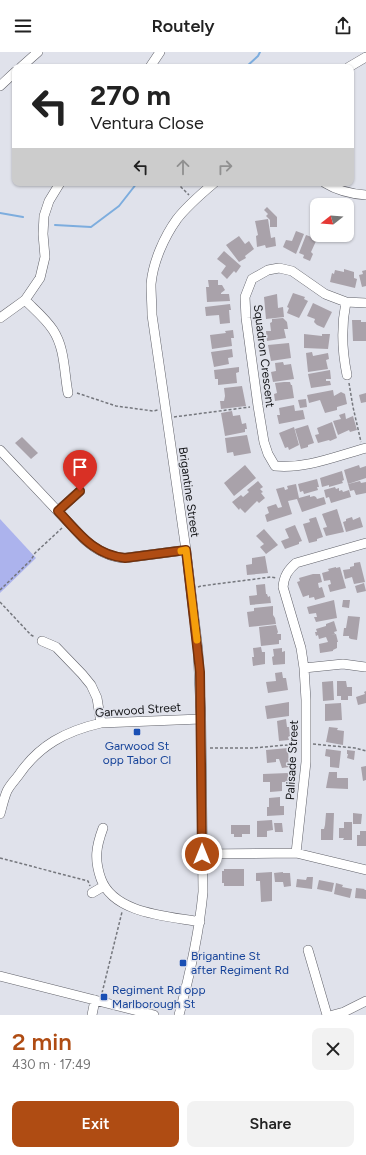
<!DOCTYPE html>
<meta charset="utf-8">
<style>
body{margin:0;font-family:Figtree,sans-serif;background:#f2f2f2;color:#222;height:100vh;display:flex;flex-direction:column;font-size:15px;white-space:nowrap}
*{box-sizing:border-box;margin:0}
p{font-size:13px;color:#767676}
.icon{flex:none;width:22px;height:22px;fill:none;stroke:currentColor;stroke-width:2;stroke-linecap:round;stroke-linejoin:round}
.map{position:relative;height:963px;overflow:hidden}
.details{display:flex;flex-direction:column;background:#fff;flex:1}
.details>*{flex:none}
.banner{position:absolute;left:12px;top:12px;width:342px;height:122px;border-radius:8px;box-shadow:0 1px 3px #0004;background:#fff;color:#222;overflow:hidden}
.needle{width:26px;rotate:253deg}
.tools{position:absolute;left:310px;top:146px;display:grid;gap:8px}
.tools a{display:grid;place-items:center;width:44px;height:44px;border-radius:8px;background:#fff;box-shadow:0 1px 3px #0004;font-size:20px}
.pin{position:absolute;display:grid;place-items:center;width:34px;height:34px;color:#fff;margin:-41px -17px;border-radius:50% 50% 50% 0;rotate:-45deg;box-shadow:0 0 4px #0007}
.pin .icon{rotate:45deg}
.me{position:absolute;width:44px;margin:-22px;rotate:0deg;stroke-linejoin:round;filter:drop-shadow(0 0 3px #0008)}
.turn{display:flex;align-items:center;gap:14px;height:84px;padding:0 12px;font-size:18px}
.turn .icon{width:52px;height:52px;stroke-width:2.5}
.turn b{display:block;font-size:28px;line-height:34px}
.lanes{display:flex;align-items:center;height:38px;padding:0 12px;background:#0003;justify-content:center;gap:20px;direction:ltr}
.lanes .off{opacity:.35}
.round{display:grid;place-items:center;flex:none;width:42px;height:42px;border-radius:8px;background:#f2f2f2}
.head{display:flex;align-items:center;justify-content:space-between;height:68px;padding:0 12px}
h1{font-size:24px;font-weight:600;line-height:30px;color:#af4c13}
.action{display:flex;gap:8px;margin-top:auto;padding:8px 12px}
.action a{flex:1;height:46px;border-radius:8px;background:#af4c13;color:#fff;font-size:16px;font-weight:600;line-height:46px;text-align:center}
.action a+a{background:#f2f2f2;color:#222}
header{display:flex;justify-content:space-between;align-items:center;height:52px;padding:0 12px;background:#fff;font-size:18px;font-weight:600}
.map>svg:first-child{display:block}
.green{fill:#acb3ed}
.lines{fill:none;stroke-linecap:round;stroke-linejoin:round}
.stream{stroke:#7dadde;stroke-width:2}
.building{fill:#a9a2aa}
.minor-casing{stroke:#606169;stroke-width:10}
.path{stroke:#75777d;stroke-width:1.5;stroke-dasharray:3 2;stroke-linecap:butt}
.minor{stroke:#fff;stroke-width:9}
.route-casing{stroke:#72310c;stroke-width:10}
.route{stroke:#af4c13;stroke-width:7}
.slow{stroke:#f59e0b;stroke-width:7}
.transit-dot{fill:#1a4fb4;stroke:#e0e2eb;stroke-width:1.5}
.labels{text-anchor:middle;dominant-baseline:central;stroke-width:3;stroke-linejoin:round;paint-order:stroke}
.street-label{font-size:12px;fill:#141518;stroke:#e0e2eb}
.transit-label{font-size:12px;fill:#164399;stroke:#e0e2eb;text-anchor:start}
</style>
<header><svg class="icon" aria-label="menu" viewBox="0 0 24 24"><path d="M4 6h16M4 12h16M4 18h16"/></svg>Routely<svg class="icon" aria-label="share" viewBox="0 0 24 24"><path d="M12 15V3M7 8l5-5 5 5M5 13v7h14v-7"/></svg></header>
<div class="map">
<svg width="366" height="963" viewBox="0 0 366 963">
<rect width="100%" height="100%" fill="#e0e2eb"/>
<path class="green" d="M0 467 36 506 0 541Z"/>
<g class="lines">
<path class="stream" d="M246 15 258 4 260 0
M0 161 23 165
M55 173 91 175 119 154 137 131"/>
</g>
<path class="building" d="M267 155 277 165V175H270V168L266 164 268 162 264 158Z
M268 167 271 186 275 185 276 194 266 196 265 193 257 195 256 184 258 183 255 169Z
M296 179 304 182 296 202 283 195 286 188 292 189Z
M306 183 317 187 311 200 313 202 310 209 303 206 304 203 299 201Z
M239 184 245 192 249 189 254 197 245 204 246 206 239 210 226 193Z
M224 199 241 214 236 221 234 219 227 227 221 221 226 214 217 207Z
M344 217 354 220V226L357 227 355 236 330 230 332 221 334 222 335 218 344 220Z
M366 218V234L362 235 359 223 363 222 362 219Z
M208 228H218V233H222L225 238 221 241V242H229L230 249 207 250 206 235H209Z
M293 241 305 245 304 247 308 249 299 266 287 261 289 256 287 255Z
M277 242 278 256 283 255 284 265 266 267 264 245Z
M313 251 332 260 324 276 317 273 314 270 315 267 307 264Z
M230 252 231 258H229L230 271 220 272 219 263 206 264 205 255Z
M283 266 287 270 288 277H284L286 286 267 289 266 279H271L270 271 272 270V267Z
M352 268H361V270H366V289H353Z
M233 278 234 286H231L232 294 212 297 210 283 226 281 225 279Z
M304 282 322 284V282H330L328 297 304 296Z
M289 291 291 306 271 309 268 293Z
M232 297 233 305 228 306 229 312 214 315 211 300Z
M312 300 313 304 328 301 329 307 326 308 328 317 308 320 306 301Z
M283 310 284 313 291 312 294 327 273 330 271 320 276 319 275 311Z
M239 315V320L236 321 237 331 218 333V327H215L214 318Z
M330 318 331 327H326V329H330L331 333 311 336 308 322Z
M284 330H290L291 333H292L294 346 275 349 274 342 277 341 275 331Z
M242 334 246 354 221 357 220 349H224L225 344 224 336Z
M333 338 334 344 341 340 345 342 347 352 337 355V358L325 361 320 348 309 351 307 343Z
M366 341V350L361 351 359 343Z
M306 347 307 355 300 356 298 348Z
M294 353 295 359 303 358 305 367 279 372 277 363H280L279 356Z
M232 359 233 364 240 363 242 372 246 371 247 377H245V380L225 384 221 361Z
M345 361 346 367 353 364 357 378 350 380 349 378 338 383 333 369 341 367 339 363Z
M332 370 337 386 330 389 329 388 318 391 315 383 319 382 317 376Z
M308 373 314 391 308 393V395L301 397 295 377Z
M294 375 299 393 289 398 288 395 285 396 279 381Z
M247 383 251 401 234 404 233 400 227 401 225 386Z
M22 385 38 401 31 407 15 391Z
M245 413 256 426 234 444 224 431Z
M359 413 360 416 366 414V426L348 432 344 418Z
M342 419 344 428 342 429 343 431 329 435V433L322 435 320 426Z
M317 427 319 435H317L318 438 304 442 303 439 300 440 298 432Z
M258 429 263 435 260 437 263 440 261 441 265 446 259 451 257 449 245 461 240 456 239 458 232 450 241 443 243 445 249 440 247 438Z
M360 429 361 431 366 430V441L356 443 354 438 350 439 348 432Z
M296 432 299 446 310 443V445L314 444 316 445 317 447 324 445 326 452 302 460 297 447 288 449 292 462 267 470 265 463 269 461 267 455 276 452 278 456 282 455 276 437 284 435 285 438 288 437 287 434Z
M335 435 336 437 339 436V439L342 438 343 440 349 438 351 445 331 451 329 445 326 446 324 438Z
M337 457 344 480 326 484 323 476 327 475 322 462Z
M316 465 323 485 317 487V489L309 491 303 472 310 470 309 467Z
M352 465 353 468 360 465 363 475 346 480 343 470 346 469V467Z
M295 473 302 489 299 490V492L285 497 281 489 289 486 285 477Z
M264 477 278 493 266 502 260 495 264 492 256 484Z
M265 504 268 521 247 523 246 513 252 512V506Z
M360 510 365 530 354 532 352 525 345 527 343 518 350 517V515L354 514V511Z
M336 515V516L340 515 346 536 330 540 328 533 331 532 330 528 324 529 322 521 329 519 328 517Z
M313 522H320L322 530 318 531 319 536 322 535 325 545 315 548 314 545 309 546V543L303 545 297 530 300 529 299 526Z
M364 531 366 539 357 541 355 534Z
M265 532 266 542H267L268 545 270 544 271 551 250 553 249 544 257 543 256 533Z
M334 548 337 566 316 570 314 565H317L316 561 309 562 307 555Z
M343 548H350L349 556 342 555Z
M273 554V563L275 566 276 572 249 575 247 560 254 559V556Z
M348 564 360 565 357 588 351 587 349 586V584H343L344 576H346Z
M334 569 337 579 334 580 335 582 331 583 336 582 338 590H337V596L333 598V599L320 601 319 592 328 590 326 585 319 587 318 583 316 584 315 580H317L316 577 326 574V572Z
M276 573 278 580 277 582H281V588H279V592L261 594 259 575Z
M261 595 262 600H265V612L253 614 252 605H254L253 596Z
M282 596V600L285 599V612L273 613 272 605 274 604 273 597Z
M282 620 283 626H286L288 638 268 641 266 630 276 629 275 621Z
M333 629 334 648 323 649 322 630Z
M337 629H346L347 635H352V644H348V648H341V644H337Z
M366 639V651L358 653 356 645 365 642 364 640Z
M289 650V664L267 667 265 654Z
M341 651 342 668 325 669V652Z
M286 667 287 675H289L290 684 288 685 289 688 279 689 277 669Z
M329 675 338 676 337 678 344 679 343 693 326 690Z
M288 696 289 715 282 716 279 707H276V710L267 711 266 698Z
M326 697 341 699 339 716 330 715V705L325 704Z
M347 698 355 699 354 708 347 706 348 702H347Z
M366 714V728L363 729 361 715Z
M329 720H337V726H348V737L326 736Z
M288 721V730H282V739L270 740V730H263V722Z
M280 745V754H284V763L267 764V755H269V746Z
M326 761H334L333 788H321V777H324L325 773Z
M353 761 362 762 361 772H353Z
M272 768 273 778 267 779V785H257V769Z
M344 770H352V788H343L344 786H339V776H344Z
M274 771H282L283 780H275Z
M231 773H250V782H242V785H234V782H231Z
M360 779H366V794H357V783H360Z
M224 817H244V834H224V831H222V819H224Z
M272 820V849L261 850 260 829H256V821Z
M283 820V821H290L291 834 284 835 283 830H275L274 821Z
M307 825H313L312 837 296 835 297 827 306 828Z
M319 828 334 831 332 840 317 837Z
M336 831 343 833 342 835 352 837 350 846 334 842Z
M356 836 365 837 364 838H366V847L355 846Z"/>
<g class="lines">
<g class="minor-casing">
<path id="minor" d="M21 15 38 0
M150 15 160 0
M349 15 366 5
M0 34 15 20
M325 131C338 139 351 142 366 143
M25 248C35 258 46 267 53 278 65 296 64 320 68 341
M346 250C341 275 342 299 347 323
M366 251 346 250 325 242 292 219 279 216 268 218 252 227 245 245 246 266 258 354 264 390 268 402 275 414C306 417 336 404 366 396
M0 266 25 248 40 226 45 205 43 182 44 164 49 149 60 131
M0 398 84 487C96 498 108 505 125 506L186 498
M58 459 80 439
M42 589 56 595 82 622 91 633 97 646 101 671
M304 616 343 612 365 615
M0 762C2 755 4 746 7 739 10 733 15 728 18 724 39 693 66 679 101 671L201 667
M103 776C96 795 94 807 101 827 114 862 168 864 200 870
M296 801 306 710V648L304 616 301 596 283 535C284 524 288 518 296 511L366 491
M202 802 296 801 366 818
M92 841 104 834
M308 898 327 963
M0 924 154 963
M92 963 95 948
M179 963C190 922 199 882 203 840L201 667 198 598 186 498 152 263C152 253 151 242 151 232 153 210 164 185 177 167 187 154 201 142 214 131
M333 963 344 960 366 949"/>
</g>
<path class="path" d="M177 131 189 143
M349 331 353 355 361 390
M77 341 116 354 153 359 158 358
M174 365 250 355
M198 535 201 534 271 525 277 526
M0 538 31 508 35 501 62 476
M0 550 31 583 35 585
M313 692 355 696 366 699
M210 696H253L298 692
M0 806 88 829 90 834
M102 941 122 860"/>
<use href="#minor" class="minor"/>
</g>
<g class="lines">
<g class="route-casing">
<path id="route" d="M80 439 58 459C78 480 93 503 125 506L186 498 200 620 202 802"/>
</g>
<use href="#route" class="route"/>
<path class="slow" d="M181 499 186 498 197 588"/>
</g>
<g class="transit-dot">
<rect x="133" y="676" width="8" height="8" rx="2"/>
<rect x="179" y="907" width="8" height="8" rx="2"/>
<rect x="100" y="941" width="8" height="8" rx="2"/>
</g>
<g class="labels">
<g class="street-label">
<text transform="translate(264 304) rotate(83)">Squadron Crescent</text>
<text transform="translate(189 440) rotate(82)">Brigantine Street</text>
<text transform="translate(138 658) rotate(-4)">Garwood Street</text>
<text transform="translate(292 708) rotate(-87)">Palisade Street</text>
</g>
<g class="transit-label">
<text x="137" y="694" text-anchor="middle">Garwood St<tspan x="137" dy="14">opp Tabor Cl</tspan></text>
<text x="191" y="904">Brigantine St<tspan x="191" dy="14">after Regiment Rd</tspan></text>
<text x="112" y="938">Regiment Rd opp<tspan x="112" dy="14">Marlborough St</tspan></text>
</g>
</g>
</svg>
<div class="tools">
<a><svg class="needle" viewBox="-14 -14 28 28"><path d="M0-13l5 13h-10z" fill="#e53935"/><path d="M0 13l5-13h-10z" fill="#767676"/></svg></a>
</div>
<div class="pin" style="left:80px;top:439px;background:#d93025"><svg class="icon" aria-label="arrive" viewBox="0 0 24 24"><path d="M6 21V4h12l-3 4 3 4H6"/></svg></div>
<svg class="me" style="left:202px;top:802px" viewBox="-20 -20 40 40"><circle r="17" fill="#af4c13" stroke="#fff" stroke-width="3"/><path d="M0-11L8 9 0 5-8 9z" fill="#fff"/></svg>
<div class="banner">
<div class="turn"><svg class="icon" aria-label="left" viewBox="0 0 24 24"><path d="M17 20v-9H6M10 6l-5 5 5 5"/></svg><div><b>270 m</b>Ventura Close</div></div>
<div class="lanes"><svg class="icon" aria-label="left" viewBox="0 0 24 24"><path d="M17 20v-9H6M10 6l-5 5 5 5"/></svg><svg class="icon off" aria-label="ahead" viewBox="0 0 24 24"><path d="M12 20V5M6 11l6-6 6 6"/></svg><svg class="icon off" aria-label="right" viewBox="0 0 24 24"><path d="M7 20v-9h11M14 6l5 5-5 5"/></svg></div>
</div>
</div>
<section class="details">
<div class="head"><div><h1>2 min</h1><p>430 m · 17:49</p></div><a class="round"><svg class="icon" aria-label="close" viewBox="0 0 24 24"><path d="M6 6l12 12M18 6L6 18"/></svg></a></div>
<div class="action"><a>Exit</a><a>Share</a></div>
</section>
